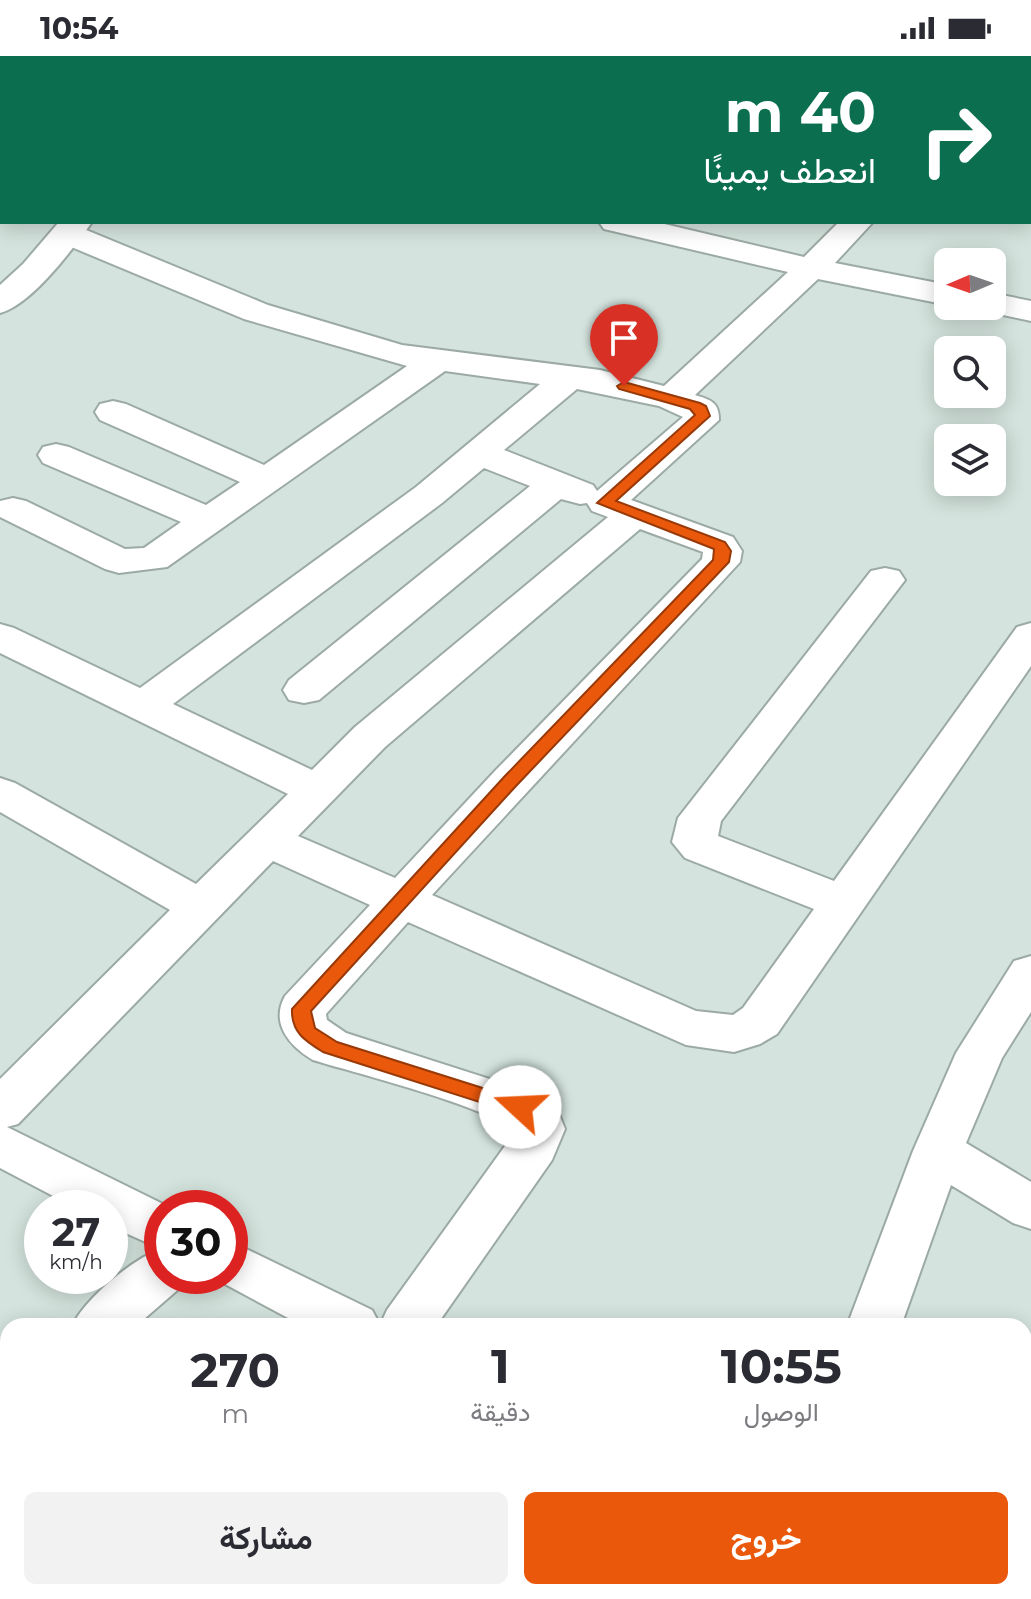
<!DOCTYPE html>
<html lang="ar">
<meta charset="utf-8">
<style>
body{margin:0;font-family:Montserrat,Vazirmatn,sans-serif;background:#f2f2f3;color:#2b2b33;direction:rtl;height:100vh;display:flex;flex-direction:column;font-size:30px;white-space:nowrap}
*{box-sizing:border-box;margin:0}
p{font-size:26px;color:#7c7c81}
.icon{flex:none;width:44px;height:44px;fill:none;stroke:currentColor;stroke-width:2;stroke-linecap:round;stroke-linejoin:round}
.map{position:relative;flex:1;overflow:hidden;direction:ltr}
.side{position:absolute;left:0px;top:1262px;width:1032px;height:282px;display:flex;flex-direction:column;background:#fff;border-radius:24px 24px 0 0;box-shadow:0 4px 20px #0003;direction:rtl}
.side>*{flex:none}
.banner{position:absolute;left:0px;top:0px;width:1032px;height:168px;box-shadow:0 4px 20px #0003;direction:rtl;background:#0b6e4f;color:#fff;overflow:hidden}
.needle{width:52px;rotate:268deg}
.fabs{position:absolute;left:934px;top:192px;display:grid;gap:16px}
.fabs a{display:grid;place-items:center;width:72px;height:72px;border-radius:12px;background:#fff;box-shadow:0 4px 20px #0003;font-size:40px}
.speed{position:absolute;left:24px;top:1134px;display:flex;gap:16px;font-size:40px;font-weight:700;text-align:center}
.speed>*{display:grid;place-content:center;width:104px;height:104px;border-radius:50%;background:#fff;box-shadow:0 4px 20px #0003;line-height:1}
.speed small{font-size:20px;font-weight:400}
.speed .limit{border:12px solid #d22;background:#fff;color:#111}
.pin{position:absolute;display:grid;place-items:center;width:68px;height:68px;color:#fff;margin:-82px -34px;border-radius:50% 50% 50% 0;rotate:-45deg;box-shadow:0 0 8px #0007}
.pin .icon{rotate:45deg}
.me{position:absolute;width:88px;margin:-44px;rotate:290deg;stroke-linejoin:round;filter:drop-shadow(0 0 6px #0008)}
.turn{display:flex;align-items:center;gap:28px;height:168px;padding:0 24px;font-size:36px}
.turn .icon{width:104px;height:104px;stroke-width:2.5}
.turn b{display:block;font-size:56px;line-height:68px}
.eta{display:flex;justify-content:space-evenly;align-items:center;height:136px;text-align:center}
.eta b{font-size:48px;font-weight:700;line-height:56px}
.action{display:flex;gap:16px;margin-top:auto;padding:16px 24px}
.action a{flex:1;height:92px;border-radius:12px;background:#ea580c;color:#fff;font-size:32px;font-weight:700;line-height:92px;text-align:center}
.action a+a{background:#f2f2f3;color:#2b2b33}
.status{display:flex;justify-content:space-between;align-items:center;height:56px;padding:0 40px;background:#fff;direction:ltr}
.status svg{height:22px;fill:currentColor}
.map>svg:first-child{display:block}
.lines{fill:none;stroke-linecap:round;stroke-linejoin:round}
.minor-casing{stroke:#9caaa4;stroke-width:4}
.tertiary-casing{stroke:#9caaa4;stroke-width:4}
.minor{fill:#fff;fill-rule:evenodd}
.tertiary{fill:#fff;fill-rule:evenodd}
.route{fill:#ea580c;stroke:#983908;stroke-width:2}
</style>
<div class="status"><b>10:54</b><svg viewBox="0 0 49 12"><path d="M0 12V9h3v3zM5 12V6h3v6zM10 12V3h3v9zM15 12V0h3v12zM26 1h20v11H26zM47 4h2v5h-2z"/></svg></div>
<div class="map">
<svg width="1031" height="1543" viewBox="0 0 1031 1543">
<rect width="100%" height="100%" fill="#d4e3dd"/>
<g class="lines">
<g class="minor-casing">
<path id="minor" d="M551 0H582L583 2H552Z
M799 0H827L828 2H800Z
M0 19H2V37H0Z
M1031 40V59H1030V40Z
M599 166H656L804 201 839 166H873L835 207 948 229V249L818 223 695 339C711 344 719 346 719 364L631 444 733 481 742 495 740 506 432 839 696 955 733 959 743 952 814 853 685 802 672 786 678 762 871 515 885 512 899 515 905 524 721 765 718 780 834 825 1017 571 1031 567V610L777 978 760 988 734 996 686 989 408 866 326 958 327 964 346 977 524 1034 557 1053 565 1073 552 1104 436 1270H303L210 1220H230V1185L372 1254 380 1269 387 1254 515 1076C495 1052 351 1016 313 1004 289 990 270 967 285 940L370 849 273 805 18 1068 7 1071 171 1152H162V1220H186L181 1231 136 1270H72C86 1242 132 1203 161 1193L110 1170V1152H76L0 1112V1023L170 854 0 756V722L15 727 196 828 288 738 0 597V568L14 572 140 632 416 431 540 328 445 315 167 511 119 517 105 513 0 461V445L13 442 26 445 125 493 144 492 181 466 43 407 38 399 43 391 56 388 69 391 206 449 240 426 100 364 95 356 100 348 113 345 126 348 264 409 407 310 244 263 57 185 52 178 57 171 68 168 79 171 268 249 402 289 600 314 664 330 788 216 604 173ZM577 333 659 350 683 361 597 435 593 429 504 394ZM484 412 530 430 289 624 283 634 289 644 304 647 319 644 561 443 580 448 587 447 592 455 608 461 355 671 312 714 173 648 442 447ZM640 473 703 496 702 503 495 715 395 822 298 780 385 691Z
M992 237 1031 245V265L980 254 977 250H992Z
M1031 900V956L1002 1002 966 1087 1031 1126V1173L1013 1167 951 1129 901 1270H847L913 1095 956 997 1014 905Z
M8 1325V1377L0 1379V1328Z
M56 1536H120L117 1543H53Z
M368 1536H431L428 1543H365Z
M740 1536H801L798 1543H737Z"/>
</g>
<g class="tertiary-casing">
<path id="tertiary" d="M59 166H92C73 193 31 249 0 257V229L23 208Z"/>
</g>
<use href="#minor" class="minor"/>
<use href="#tertiary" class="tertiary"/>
</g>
<path class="route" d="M624 326 700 347 706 350 710 360 616 445 725 486 731 495 729 506 516 730 311 955 315 972 337 986 527 1046 530 1051 527 1057 520 1059 323 996C305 985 291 976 292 953L504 721 713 504 714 493 597 447 695 359 690 353 619 333 617 330Z"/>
</svg>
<div class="fabs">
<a><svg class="needle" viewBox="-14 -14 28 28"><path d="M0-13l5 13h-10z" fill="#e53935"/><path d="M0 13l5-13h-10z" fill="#7c7c81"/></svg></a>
<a><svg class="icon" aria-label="search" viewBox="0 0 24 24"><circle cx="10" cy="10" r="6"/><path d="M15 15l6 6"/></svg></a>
<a><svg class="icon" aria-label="layers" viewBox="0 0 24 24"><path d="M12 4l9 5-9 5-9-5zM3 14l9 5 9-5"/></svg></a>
</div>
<div class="speed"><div>27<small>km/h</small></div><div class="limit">30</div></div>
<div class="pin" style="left:624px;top:330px;background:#d93025"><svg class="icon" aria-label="arrive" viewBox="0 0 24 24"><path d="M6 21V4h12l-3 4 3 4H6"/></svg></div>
<svg class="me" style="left:520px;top:1051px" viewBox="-20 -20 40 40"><circle r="19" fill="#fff"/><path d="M0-13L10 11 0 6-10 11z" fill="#ea580c"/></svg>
<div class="banner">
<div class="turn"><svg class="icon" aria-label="right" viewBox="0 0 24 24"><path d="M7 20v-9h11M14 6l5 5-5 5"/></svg><div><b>40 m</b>انعطف يمينًا</div></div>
</div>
<section class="side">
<div class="eta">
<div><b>10:55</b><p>الوصول</p></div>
<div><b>1</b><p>دقيقة</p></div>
<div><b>270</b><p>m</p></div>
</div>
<div class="action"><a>خروج</a><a>مشاركة</a></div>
</section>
</div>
